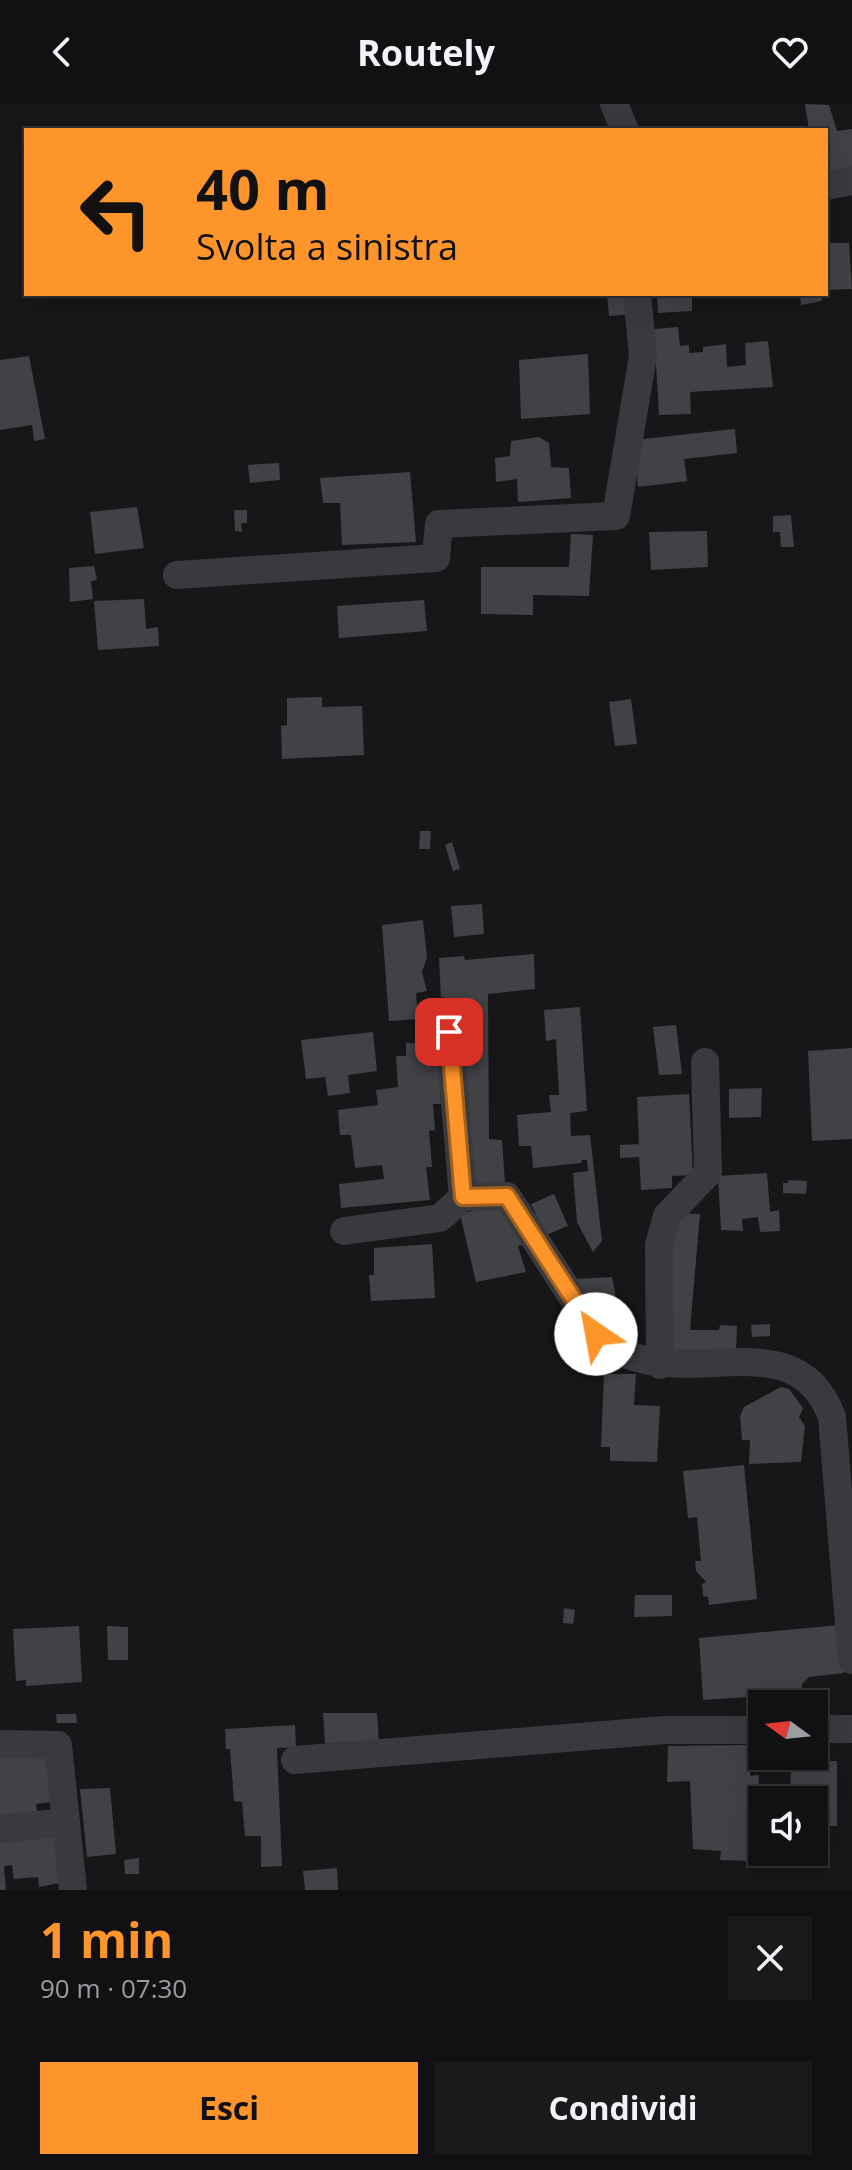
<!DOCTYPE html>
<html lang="it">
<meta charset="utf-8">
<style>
body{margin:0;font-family:"Open Sans",sans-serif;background:#1a1a1c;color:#f1f3f6;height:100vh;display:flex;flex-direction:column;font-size:30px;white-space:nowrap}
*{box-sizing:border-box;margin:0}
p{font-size:26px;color:#9c9da0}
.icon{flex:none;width:44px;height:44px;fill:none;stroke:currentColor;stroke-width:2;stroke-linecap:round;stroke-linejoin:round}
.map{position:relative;height:1786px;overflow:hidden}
.drawer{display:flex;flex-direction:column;background:#111113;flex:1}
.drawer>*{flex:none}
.banner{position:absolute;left:24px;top:24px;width:804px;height:168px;border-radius:0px;box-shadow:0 8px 32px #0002,0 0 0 2px #303133;background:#fe952a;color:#111;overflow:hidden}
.needle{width:52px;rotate:285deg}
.tools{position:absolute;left:748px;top:1586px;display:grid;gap:16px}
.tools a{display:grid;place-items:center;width:80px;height:80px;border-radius:0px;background:#111113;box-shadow:0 8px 32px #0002,0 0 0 2px #303133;font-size:40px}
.pin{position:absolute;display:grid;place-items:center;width:68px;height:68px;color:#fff;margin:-34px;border-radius:16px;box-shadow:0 4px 12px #0006}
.me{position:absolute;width:88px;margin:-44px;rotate:327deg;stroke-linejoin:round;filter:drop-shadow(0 0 6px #0008)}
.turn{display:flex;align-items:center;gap:28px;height:168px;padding:0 40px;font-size:36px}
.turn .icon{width:104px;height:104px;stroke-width:2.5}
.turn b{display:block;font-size:56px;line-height:68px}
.round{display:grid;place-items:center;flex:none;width:84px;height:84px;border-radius:0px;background:#1a1a1c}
.overview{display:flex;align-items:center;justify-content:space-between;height:136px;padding:0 40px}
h1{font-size:48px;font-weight:700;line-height:60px;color:#fe952a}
.primary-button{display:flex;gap:16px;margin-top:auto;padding:16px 40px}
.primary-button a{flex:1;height:92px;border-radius:0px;background:#fe952a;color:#111;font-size:32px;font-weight:700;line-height:92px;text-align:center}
.primary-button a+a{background:#1a1a1c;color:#f1f3f6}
header{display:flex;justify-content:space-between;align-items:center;height:104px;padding:0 40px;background:#111113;font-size:36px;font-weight:700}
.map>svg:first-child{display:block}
.building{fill:#414246}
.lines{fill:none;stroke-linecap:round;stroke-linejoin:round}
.minor{stroke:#383a3e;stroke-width:28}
.route-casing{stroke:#a5611b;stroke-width:20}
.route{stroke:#fe952a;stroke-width:14}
</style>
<header><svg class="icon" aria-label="back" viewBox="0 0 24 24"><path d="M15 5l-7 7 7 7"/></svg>Routely<svg class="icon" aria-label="heart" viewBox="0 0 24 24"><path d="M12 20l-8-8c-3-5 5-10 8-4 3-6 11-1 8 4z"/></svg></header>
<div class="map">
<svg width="852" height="1786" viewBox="0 0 852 1786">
<rect width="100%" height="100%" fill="#171719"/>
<path class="building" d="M805 0 829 1 837 27 852 25V64L826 69V26H809Z
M826 139H849L852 185 826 186Z
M607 190H631L633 210 609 212Z
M657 190H692V207L658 209Z
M800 190H821L822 197 801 201Z
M678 223 680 242 689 241V249L703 248V243L726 240 727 263 746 261 745 239 768 237 773 283 690 288 691 310 659 311 654 225Z
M588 250 590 310 521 315 519 256Z
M29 252 45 335 34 337 32 321 0 326V256Z
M735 325 737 349 684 355 687 377 638 383 634 336Z
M539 333 549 339 551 363 569 364 571 394 518 398 517 375 496 378 495 354 510 352 511 337Z
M279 359 280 376 250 379 248 361Z
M410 368 416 438 342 441 340 399H323L320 374Z
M137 403 144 444 95 450 90 408Z
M234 406H247V419H241L242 428 235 427Z
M791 411 794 443H781L780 428H773V412Z
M707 427 708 463 651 466 649 428Z
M571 430 593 431 589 492 533 491V511L481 510V463H569Z
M94 462 97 476 91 477 93 495 70 498 69 464Z
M144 495 146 525 158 523 159 542 98 546 94 497Z
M424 496 427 527 339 534 337 502Z
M322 593V603L362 602 364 651 282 655 281 622 287 621V594Z
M631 595 637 640 615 642 609 598Z
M420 727H431L430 745H419Z
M452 738 460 765 453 767 445 741Z
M482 800 484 830 454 833 451 802Z
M423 816 427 853 422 868 427 887 416 889 418 915 389 917 382 821Z
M534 850 535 885 488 890 489 1035 502 1036 505 1079 471 1084 464 991V897L441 893 439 854 464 852 465 856Z
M580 903 587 1007 570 1009 571 1032 590 1031 602 1137 593 1148 577 1118 573 1069 588 1067 587 1056H582L581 1059 533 1064 531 1042H519L517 1011 551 1008 549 991H559L556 935 546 937 544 906Z
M676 921 682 970 659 971 653 923Z
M373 928 377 967 348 971 350 989 328 992 325 973 306 975 301 936Z
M406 939H430V959H446L448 986H440L441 1000H433L435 1026 429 1027 432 1063H426L430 1096 341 1104 339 1080 384 1075 382 1061 355 1064 351 1031H340L338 1006 378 1001 376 986 398 983 396 952H406Z
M852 944V1035L812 1037 808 947Z
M762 984 761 1013 729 1014V985Z
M689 990 693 1071 672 1072V1084L641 1086 639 1053 620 1054V1041L639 1040 637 993Z
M767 1069 770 1108 779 1106 780 1127 760 1128 758 1113 742 1115 743 1127 721 1126 718 1072Z
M788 1076 807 1077 806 1090 783 1089V1079H788Z
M554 1090 568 1122 546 1131 531 1100Z
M507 1099 528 1139 518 1142 526 1168 476 1178 460 1110Z
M675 1109 700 1110 690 1226H719L720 1221 737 1222 736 1248 663 1250Z
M432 1140 435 1194 371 1197 369 1171H374V1144Z
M612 1173 618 1205 594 1207 575 1175Z
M770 1220V1232L752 1233 751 1221Z
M604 1270H636L634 1301 660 1302 657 1358 610 1357V1343H601Z
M781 1283 789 1285 803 1304 799 1313 805 1322 801 1358 749 1360 750 1336H742L740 1312 744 1303Z
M744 1361 757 1495 709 1501 708 1493 703 1492 702 1480 706 1478 696 1467 695 1457H701L697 1413 688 1414 683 1367Z
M635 1491H672V1512L634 1513Z
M564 1504 575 1506 573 1520 563 1519Z
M840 1521 844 1569 809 1573 802 1580 801 1595H789V1600H765V1592L703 1596 699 1534Z
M79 1522 82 1578 26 1582V1576L16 1577 13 1525Z
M107 1522 128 1523V1556H108Z
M323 1609H377L379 1638 325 1639Z
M56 1610H76L77 1619H57Z
M295 1621 296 1643 277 1644 282 1762 261 1763V1732H245L242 1698 234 1697 230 1645H226L225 1625Z
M751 1641 750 1672 759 1671 757 1707H762V1748H801L802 1759 720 1756 721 1747 693 1745 690 1677 667 1678 668 1642Z
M0 1643 47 1647 52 1698 36 1700 37 1709 0 1714Z
M837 1657V1722H824L823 1716H814V1696H790L791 1658Z
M110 1684 116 1750 87 1753 80 1685Z
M59 1731 64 1778 39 1783 38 1773 14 1775 12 1761 4 1762 6 1786H0V1737Z
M139 1754V1770H125L124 1756Z
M337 1764 338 1786H305L303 1767Z"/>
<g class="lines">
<path class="minor" d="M614 0 625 26
M826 82 852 77
M177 471 436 454 439 420 616 412 643 252 637 190
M449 928 463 1093 507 1092 596 1230C669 1302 792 1206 832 1313L852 1556
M344 1127 440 1114 463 1093
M660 1261 659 1141 667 1112 708 1069 705 958
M814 1625H852
M0 1640 58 1641 73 1786
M295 1656 665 1626H762
M0 1725 66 1718"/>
</g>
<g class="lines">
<g class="route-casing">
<path id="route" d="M449 928 463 1093 507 1092 596 1230"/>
</g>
<use href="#route" class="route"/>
</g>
</svg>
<div class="tools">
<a><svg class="needle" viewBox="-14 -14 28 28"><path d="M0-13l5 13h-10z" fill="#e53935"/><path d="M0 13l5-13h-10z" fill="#9c9da0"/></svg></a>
<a><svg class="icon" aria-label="sound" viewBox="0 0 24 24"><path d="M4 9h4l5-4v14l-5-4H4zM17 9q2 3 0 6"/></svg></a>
</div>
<div class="pin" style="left:449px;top:928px;background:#d93025"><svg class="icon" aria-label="arrive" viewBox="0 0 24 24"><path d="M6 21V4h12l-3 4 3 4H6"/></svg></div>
<svg class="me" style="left:596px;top:1230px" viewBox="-20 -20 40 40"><circle r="19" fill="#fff"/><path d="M0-13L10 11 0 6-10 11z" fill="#fe952a"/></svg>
<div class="banner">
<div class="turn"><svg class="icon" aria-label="left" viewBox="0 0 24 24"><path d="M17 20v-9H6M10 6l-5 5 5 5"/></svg><div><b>40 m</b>Svolta a sinistra</div></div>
</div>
</div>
<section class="drawer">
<div class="overview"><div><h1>1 min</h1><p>90 m · 07:30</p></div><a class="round"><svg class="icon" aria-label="close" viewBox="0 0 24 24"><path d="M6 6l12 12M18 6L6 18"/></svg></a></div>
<div class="primary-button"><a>Esci</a><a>Condividi</a></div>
</section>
